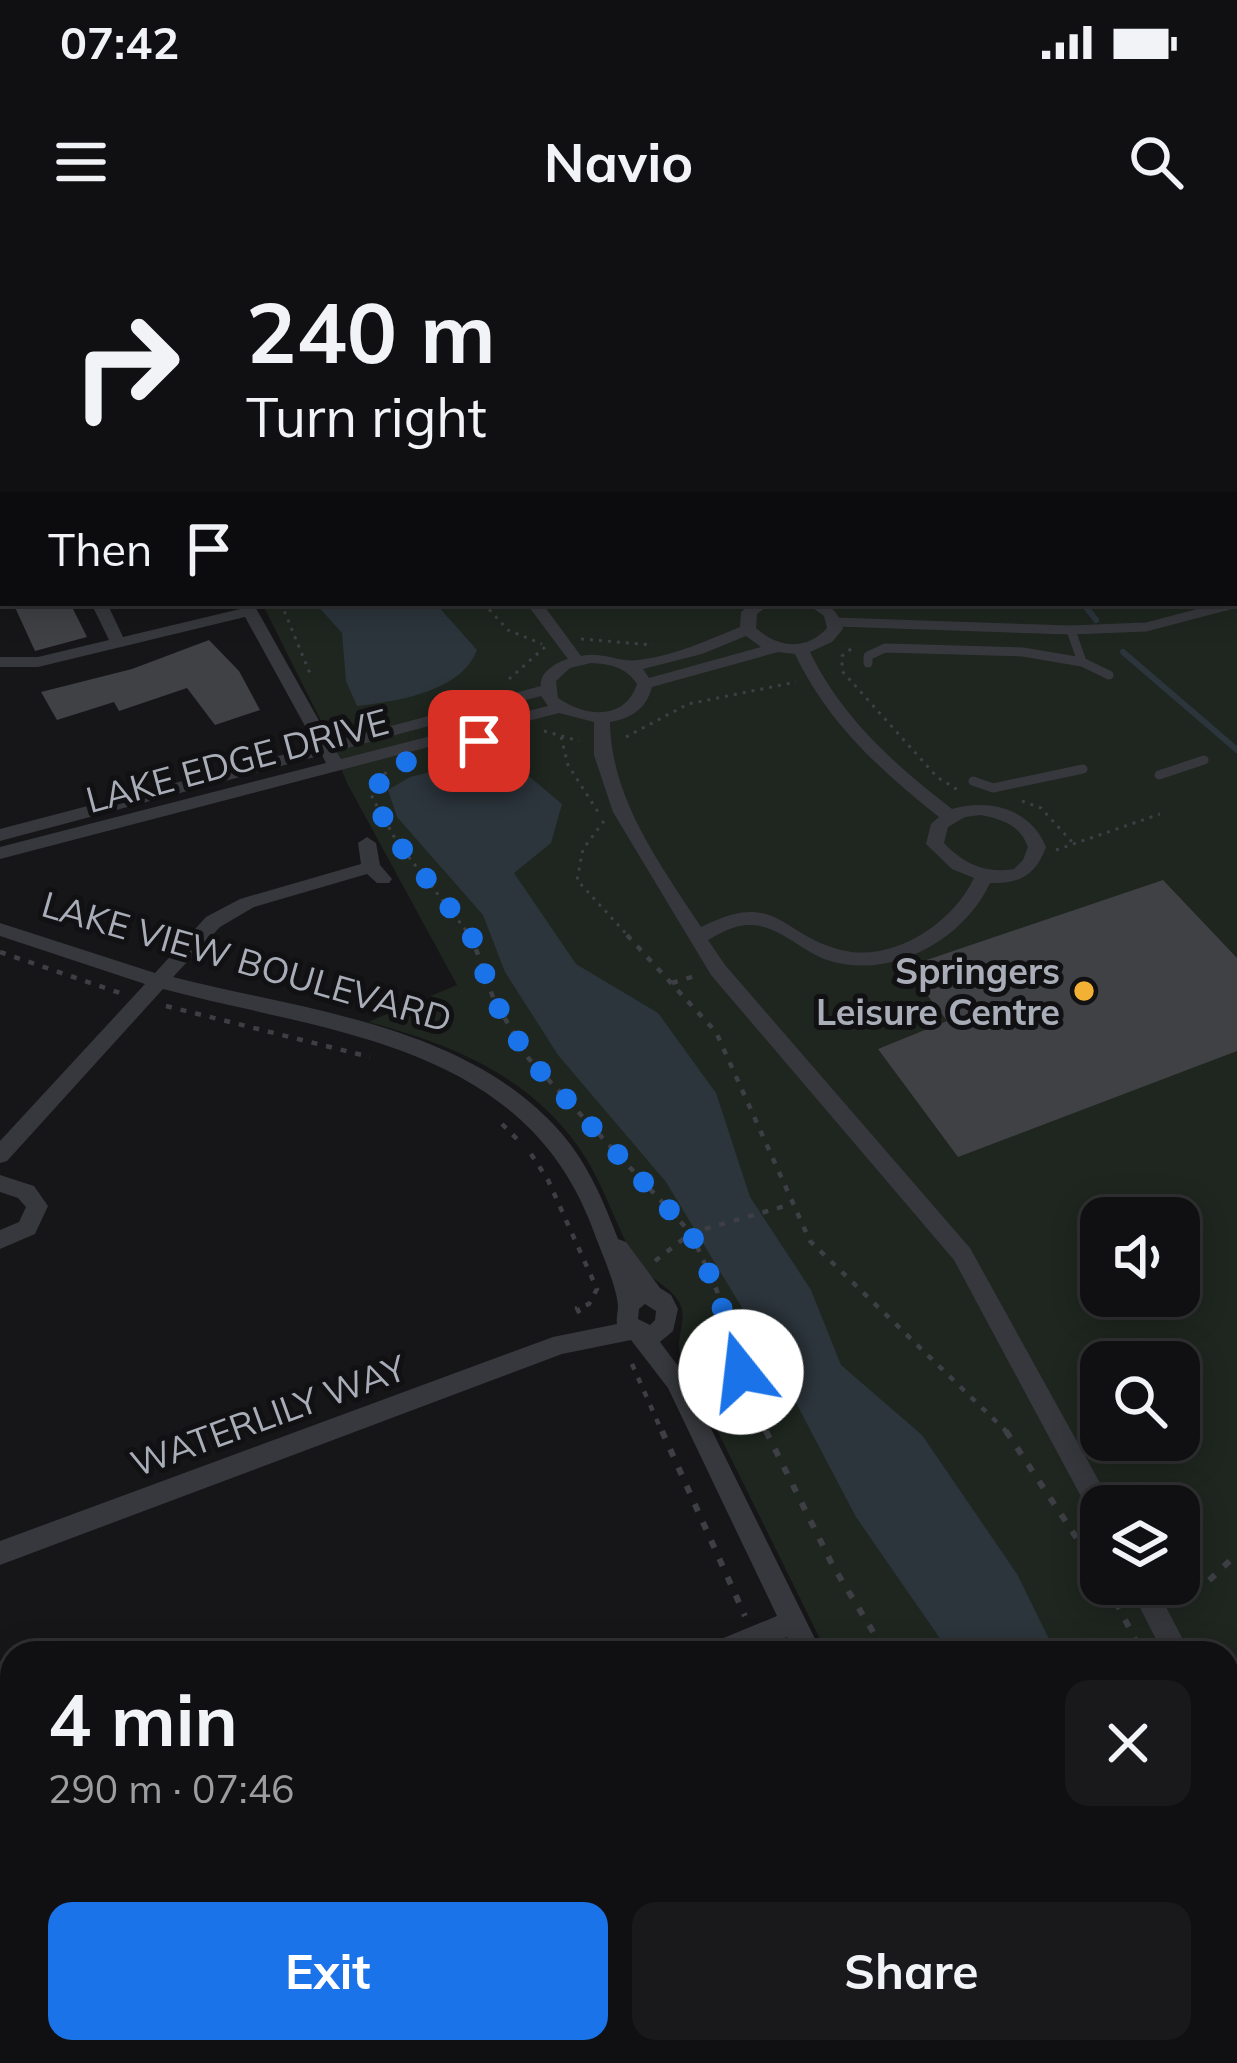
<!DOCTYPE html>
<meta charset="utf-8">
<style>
body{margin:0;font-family:Mulish,sans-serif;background:#19191b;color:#f1f3f6;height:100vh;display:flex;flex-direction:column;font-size:45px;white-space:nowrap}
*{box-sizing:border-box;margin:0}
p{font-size:39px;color:#9c9d9f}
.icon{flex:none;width:66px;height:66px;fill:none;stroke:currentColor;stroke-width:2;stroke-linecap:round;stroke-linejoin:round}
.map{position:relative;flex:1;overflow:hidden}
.sheet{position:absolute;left:0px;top:1401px;width:1239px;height:423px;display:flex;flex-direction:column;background:#101012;border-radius:36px 36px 0 0;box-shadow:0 6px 30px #0003,0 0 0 3px #303032}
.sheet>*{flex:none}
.guide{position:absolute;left:0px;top:0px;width:1239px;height:366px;box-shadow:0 6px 30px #0003,0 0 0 3px #303032;background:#101012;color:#f1f3f6;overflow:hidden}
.fabs{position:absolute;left:1080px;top:957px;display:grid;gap:24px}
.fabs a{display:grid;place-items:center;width:120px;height:120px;border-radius:24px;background:#101012;box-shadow:0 6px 30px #0003,0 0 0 3px #303032;font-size:60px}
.pin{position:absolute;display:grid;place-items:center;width:102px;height:102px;color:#fff;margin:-51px;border-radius:24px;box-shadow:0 6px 18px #0006}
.me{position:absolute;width:132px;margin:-66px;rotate:344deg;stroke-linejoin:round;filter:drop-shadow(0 0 9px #0008)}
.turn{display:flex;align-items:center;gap:42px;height:252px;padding:0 48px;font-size:54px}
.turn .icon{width:156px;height:156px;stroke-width:2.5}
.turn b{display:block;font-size:84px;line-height:102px}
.then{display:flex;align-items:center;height:114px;padding:0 48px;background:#0003;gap:24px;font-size:45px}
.round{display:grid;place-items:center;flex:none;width:126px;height:126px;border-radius:24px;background:#19191b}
.headline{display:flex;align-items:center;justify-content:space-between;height:204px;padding:0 48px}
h1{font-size:72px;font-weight:700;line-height:90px}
.button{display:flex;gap:24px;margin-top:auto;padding:24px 48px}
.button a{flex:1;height:138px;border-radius:24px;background:#1a73e8;color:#fff;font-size:48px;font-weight:700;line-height:138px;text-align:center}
.button a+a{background:#19191b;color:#f1f3f6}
.status{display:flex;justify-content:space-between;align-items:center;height:84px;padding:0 60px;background:#101012;direction:ltr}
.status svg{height:33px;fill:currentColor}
header{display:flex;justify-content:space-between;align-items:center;height:156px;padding:0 48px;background:#101012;font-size:54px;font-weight:700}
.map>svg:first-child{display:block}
.green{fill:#1e261f;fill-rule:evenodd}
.water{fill:#2c353c}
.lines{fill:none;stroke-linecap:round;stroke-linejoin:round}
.stream-far1{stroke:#2c353c;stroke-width:4.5}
.stream{stroke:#2c353c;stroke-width:6}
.building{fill:#404145}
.path-far2{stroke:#3d3f44;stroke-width:3;stroke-dasharray:3 6;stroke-linecap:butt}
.path-far1{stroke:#3d3f44;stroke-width:4.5;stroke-dasharray:6 9;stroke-linecap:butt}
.path{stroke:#3d3f44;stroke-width:6;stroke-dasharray:8 12;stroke-linecap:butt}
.service{stroke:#37383d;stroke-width:9}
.minor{fill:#37383d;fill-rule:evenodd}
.primary{fill:#53555c;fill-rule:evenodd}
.trunk{fill:#5b5e65;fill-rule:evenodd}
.route{stroke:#1a73e8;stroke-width:21;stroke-dasharray:0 37.8}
.poi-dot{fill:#f2b134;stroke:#111113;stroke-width:4.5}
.labels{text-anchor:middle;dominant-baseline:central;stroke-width:10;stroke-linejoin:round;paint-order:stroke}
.street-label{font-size:36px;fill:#a8adb8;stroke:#111113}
.poi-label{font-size:36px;font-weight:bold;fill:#a8adb8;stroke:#111113;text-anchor:end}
</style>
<div class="status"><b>07:42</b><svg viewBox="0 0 49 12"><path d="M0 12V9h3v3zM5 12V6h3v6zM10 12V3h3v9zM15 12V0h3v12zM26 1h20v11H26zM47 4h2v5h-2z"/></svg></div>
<header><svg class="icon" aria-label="menu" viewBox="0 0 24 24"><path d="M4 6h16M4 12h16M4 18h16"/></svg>Navio<svg class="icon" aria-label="search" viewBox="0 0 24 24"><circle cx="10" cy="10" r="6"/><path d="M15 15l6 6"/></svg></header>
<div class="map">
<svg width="1237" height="1823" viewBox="0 0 1237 1823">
<rect width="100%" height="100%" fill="#161618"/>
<path class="green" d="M1237 299V1823H1049L1043 1812H1227V1413H827L681 1117C674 1099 688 1081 680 1064 671 1045 646 1039 635 1020 617 987 606 952 587 920 537 839 455 805 368 782L457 745 347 543 325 489 262 363H1236ZM1101 978H1179V1056H1101ZM1101 1122H1179V1200H1101ZM1101 1266H1179V1344H1101Z"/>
<path class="water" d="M315 363H435L477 410C461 452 398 461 357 466L346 441 342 393Z
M476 521 519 528 562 564 551 603 514 633 576 724 658 773 716 853 750 957 811 1050 841 1125 922 1195 1017 1334 1056 1413H950L856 1277 773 1119 666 942 558 815 505 732 483 675 397 577 388 550 410 537Z"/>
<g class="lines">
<path class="stream-far1" d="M16 3 32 0"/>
<path class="stream" d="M1083 363 1096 380
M1123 412 1237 510"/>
</g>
<path class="building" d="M13 363H70L87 397 35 411Z
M209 400 239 431 260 470 215 485 187 448 119 471 114 462 57 480 41 452 132 429Z
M1163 640 1237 718V811L958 917 878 809 947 781 906 727Z"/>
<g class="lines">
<path class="path-far2" d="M524 0 531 3
M806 3 822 0
M1011 3 1025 0
M281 363 311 436
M483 363 508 390 542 404
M581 399 653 405
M851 409 842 416V431L937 537 958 550
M509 439 545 407
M544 491 579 501
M561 497 568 525 598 572
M626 497 688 464 796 442
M386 532 372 557 397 602 472 698
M1022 561 1041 568 1072 602
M604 581 583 609 577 640 630 698
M1056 610 1160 574"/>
<path class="path-far1" d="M471 695 494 760 529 819 691 993 717 1051 741 1133 767 1194
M627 695 716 792 810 1001 1009 1194
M0 712 120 753
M672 743 695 736
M166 766 370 817
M502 884 519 901
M531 914 548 940 597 1049 589 1064 577 1068 582 1079
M655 1021 691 993 792 964
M632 1124 663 1194"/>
<path class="path" d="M662 1191 745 1376
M766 1191 833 1326 886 1413
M1006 1191 1101 1335
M1107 1344 1142 1413
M1174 1358 1202 1347 1237 1314
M1227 1566 1237 1583
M1103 1812 1109 1823"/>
<path class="service" d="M835 382 1071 390 1082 422 1109 435
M1071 390 1146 387 1237 363
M868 423V416L885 408 1023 412 1082 422
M1159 535 1204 520
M973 541 993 548 1083 529"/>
<path class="minor" d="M1195 0H1208L1211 3H1198Z
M1236 16H1237V24H1236Z
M1236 183H1237V191H1236Z
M0 296H3V304H0Z
M91 363H107L123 397 240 369 237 363H253L331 502 541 446C539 433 556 422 568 419L526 363H542L581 416C602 411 620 423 638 420 674 416 708 400 740 387L741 372 752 363H771L757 374 756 388C778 408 806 411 827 388L824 376 806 363C828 363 837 367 843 389L832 402 810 412C842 478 895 525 952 569 989 558 1031 569 1046 607 1036 635 1020 644 990 643 964 700 890 741 827 720 802 711 779 686 752 685 736 684 722 692 708 700L725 725 970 1008 1110 1261 1112 1266H1101V1280L1092 1277 954 1020 711 735 613 572 594 515V482L559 473 0 619V607L326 523 322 515 0 601V589L316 506 245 377 38 427H0V417H38L109 400ZM746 396 761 407 649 438 643 429 702 414ZM778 412 795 414C827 482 881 531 939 577L931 584 926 604 952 629 974 638C952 684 893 723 841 710 780 695 777 648 701 687 660 624 611 559 610 482 632 478 646 469 652 447ZM591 423C610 424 626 427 637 444 625 481 585 477 558 458L556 441 570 428ZM541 456 548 466 341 519 336 511ZM980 575C1002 579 1020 585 1028 607L1023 620 1014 629C987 634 963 624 944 603L948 587 965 577Z
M367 597 376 603 380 625 392 639 389 643H377L367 634 254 667 220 687 173 737C305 771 467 784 562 894 588 924 604 962 618 999L626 1002 660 1048 671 1055 678 1069 673 1091 660 1102 684 1134 822 1413H795L787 1397 748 1413H705L709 1404 777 1376 668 1148 631 1100 562 1114 0 1325V1301L553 1097 617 1084C616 1078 618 1072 618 1066 617 1046 599 1007 592 987 523 803 328 793 163 749L7 921 0 923V901L145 744 0 696V683L155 733 206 677 240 659 361 624 358 603ZM645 1064 656 1071 655 1080 650 1085 638 1079 639 1069Z
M0 935 34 946 48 966 35 994 0 1009V990L19 982 26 967 18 958 0 952Z
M1128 1344H1154L1190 1413H1163Z
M1237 1421V1447L1227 1451V1425Z
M1227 1502 1237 1507V1541L1233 1543 1227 1540Z
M915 1812H961L956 1823H910Z
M1008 1812H1040L1044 1823H1012Z"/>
<path class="primary" d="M858 0H890L856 3Z
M952 0H984L950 3Z
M3 197V211L0 212V198Z"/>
<path class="trunk" d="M377 0H402L404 3H379Z
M430 0H455L457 3H432Z
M1236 271H1237V285H1236Z"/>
</g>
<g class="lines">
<path class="route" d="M479 501 388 527 372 557 397 602 471 694 494 760 529 819 691 993 717 1051 741 1132"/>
</g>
<circle class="poi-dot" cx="1084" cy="751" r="12"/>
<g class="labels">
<g class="street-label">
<text transform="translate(237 520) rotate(-15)">LAKE EDGE DRIVE</text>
<text transform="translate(247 721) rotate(16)">LAKE VIEW BOULEVARD</text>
<text transform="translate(268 1175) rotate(-20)">WATERLILY WAY</text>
</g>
<g class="poi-label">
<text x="1060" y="730">Springers<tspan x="1060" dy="41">Leisure Centre</tspan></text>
</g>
</g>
</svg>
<div class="fabs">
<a><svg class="icon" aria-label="sound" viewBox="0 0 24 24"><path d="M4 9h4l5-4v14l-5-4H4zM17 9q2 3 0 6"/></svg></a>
<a><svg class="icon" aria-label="search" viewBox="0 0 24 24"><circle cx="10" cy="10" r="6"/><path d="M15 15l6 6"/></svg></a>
<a><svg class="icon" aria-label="layers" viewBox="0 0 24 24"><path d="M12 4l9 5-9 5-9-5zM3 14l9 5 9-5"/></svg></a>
</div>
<div class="pin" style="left:479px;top:501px;background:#d93025"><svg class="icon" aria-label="arrive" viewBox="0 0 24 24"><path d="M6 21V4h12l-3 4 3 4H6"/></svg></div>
<svg class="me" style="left:741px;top:1132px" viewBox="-20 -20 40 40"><circle r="19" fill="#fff"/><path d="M0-13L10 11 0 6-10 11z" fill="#1a73e8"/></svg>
<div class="guide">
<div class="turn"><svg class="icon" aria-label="right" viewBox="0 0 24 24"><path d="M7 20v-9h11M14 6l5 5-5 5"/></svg><div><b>240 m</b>Turn right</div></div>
<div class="then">Then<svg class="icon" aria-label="arrive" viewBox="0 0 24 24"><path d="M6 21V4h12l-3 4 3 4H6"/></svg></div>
</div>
<section class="sheet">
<div class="headline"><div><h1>4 min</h1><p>290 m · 07:46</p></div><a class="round"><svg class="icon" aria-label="close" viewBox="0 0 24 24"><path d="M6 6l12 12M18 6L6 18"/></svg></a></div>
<div class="button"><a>Exit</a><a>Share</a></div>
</section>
</div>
